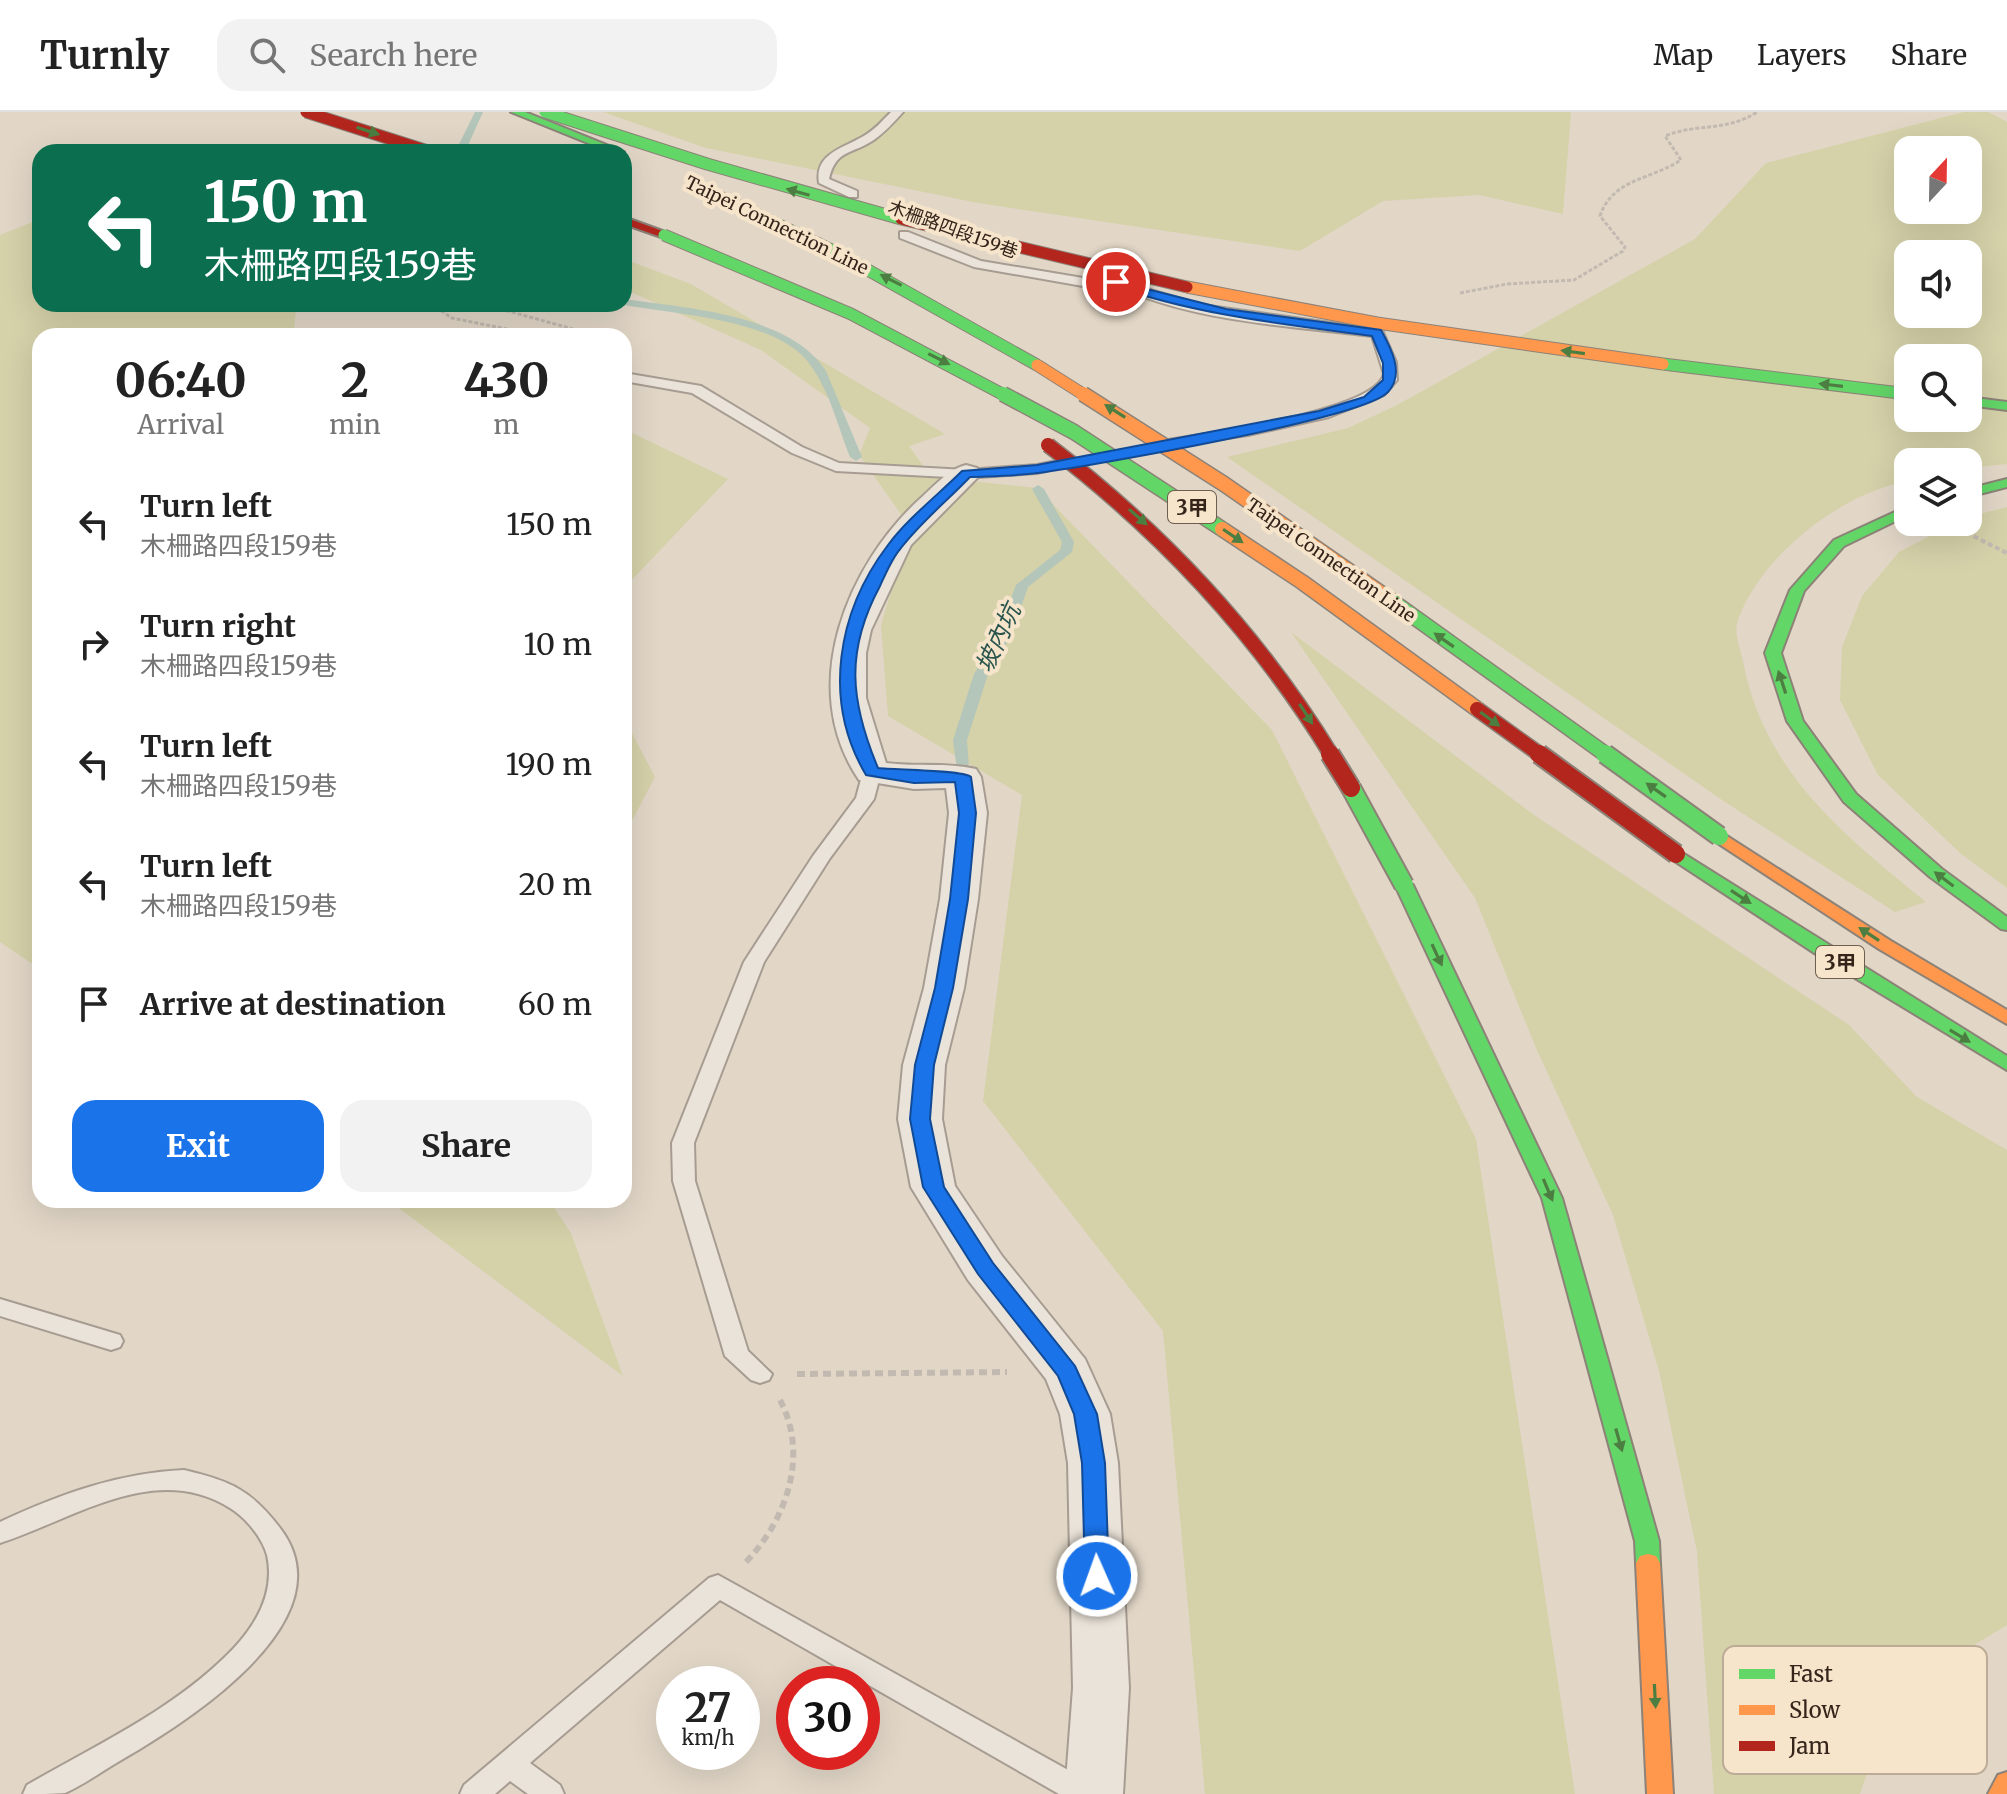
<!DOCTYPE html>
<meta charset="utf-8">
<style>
body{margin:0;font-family:Merriweather,"Noto Sans TC",serif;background:#f2f2f2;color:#222;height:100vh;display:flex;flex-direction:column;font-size:30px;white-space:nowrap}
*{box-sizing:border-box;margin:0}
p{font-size:26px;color:#767676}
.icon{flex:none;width:44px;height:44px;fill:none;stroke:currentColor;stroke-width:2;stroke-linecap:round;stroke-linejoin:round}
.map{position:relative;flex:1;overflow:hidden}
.panel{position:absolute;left:32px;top:216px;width:600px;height:880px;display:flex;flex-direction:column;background:#fff;border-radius:24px;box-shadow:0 8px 32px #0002}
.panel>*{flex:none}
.hud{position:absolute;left:32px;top:32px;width:600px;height:168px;border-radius:24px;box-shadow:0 8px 32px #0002;background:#0b6e4f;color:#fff;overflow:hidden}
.needle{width:52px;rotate:22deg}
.tools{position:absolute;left:1894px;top:24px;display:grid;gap:16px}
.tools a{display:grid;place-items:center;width:88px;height:88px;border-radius:16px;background:#fff;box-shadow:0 8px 32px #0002;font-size:40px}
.speed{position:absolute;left:656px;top:1554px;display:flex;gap:16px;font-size:40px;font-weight:700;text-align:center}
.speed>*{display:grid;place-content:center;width:104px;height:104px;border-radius:50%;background:#fff;box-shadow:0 8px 32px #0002;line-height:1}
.speed small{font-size:20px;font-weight:400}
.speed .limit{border:12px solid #d22;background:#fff;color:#111}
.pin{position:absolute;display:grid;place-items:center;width:68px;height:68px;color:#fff;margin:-34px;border:4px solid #fff;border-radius:50%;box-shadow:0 2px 8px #0007}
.me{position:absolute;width:88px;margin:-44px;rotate:358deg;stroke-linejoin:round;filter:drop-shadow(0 0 6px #0008)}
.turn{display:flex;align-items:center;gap:28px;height:168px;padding:0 40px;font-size:36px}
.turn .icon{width:104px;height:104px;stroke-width:2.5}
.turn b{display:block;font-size:56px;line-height:68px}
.eta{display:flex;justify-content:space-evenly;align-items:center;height:136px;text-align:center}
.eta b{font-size:48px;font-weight:700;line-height:56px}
.action{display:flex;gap:16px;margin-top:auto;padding:16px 40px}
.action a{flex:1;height:92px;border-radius:24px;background:#1a73e8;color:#fff;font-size:32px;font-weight:700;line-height:92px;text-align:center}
.action a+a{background:#f2f2f2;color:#222}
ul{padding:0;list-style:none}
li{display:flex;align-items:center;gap:24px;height:120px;padding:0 40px}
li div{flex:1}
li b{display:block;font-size:30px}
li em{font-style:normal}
header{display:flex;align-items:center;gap:48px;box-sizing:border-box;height:112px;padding:0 40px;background:#fff;border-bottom:2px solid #e0e0e0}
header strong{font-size:38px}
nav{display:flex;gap:44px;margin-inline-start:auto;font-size:28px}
.search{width:560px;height:72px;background:#f2f2f2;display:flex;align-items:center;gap:20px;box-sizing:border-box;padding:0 28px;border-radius:24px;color:#767676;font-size:30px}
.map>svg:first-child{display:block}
.green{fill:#d5d1a9;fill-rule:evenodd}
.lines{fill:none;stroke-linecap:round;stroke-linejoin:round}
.stream{fill:#b4c6b9;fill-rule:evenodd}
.lane-casing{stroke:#a79c91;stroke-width:4}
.street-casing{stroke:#a79c91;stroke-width:4}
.fast-casing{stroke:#8c8278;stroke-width:4}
.slow-casing{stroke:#8c8278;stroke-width:4}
.jam-casing{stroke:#8c8278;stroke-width:4}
.path-far2{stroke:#c2bab1;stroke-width:3;stroke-dasharray:4 2;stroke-linecap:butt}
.path-far1{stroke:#c2bab1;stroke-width:4;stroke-dasharray:5 3;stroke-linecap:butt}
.path{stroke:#c2bab1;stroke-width:6;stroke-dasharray:8 5;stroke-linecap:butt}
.lane{fill:#eae3d9;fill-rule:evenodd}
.street{fill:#eae3d9;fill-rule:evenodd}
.fast{fill:#63d668;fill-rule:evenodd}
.slow{fill:#ff974d;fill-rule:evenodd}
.jam{fill:#b3261e;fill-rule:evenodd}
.fast-bridge-far2-casing{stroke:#8c8278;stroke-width:13;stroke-linecap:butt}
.fast-bridge-far1-casing{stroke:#8c8278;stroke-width:17;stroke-linecap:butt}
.fast-bridge-casing{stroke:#8c8278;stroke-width:22;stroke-linecap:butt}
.slow-bridge-far1-casing{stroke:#8c8278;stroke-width:13;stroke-linecap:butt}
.slow-bridge-casing{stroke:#8c8278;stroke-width:17;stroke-linecap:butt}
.jam-bridge-far2-casing{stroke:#8c8278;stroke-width:13;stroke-linecap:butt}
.jam-bridge-far1-casing{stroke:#8c8278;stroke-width:17;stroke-linecap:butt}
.jam-bridge-casing{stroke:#8c8278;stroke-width:22;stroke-linecap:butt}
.fast-bridge-far2{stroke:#63d668;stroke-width:11}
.fast-bridge-far1{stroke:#63d668;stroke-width:14}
.fast-bridge{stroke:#63d668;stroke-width:18}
.slow-bridge-far1{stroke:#ff974d;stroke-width:11}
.slow-bridge{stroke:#ff974d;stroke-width:14}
.jam-bridge-far2{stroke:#b3261e;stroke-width:11}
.jam-bridge-far1{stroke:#b3261e;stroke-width:14}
.jam-bridge{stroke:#b3261e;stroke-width:18}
.oneway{fill:#4c7d41}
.route{fill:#1a73e8;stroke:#114b97;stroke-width:2}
.labels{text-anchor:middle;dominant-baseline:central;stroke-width:8;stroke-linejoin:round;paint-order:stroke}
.far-street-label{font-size:18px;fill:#34241a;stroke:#f6e5cb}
.shield{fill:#f6e5cb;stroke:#6e5e4f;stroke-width:2}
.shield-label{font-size:20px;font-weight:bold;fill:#34241a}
.water-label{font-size:24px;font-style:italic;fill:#29554e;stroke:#f6e5cb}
.key{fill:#f6e5cb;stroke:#bcab96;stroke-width:2}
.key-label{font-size:22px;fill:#34241a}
</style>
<header>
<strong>Turnly</strong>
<div class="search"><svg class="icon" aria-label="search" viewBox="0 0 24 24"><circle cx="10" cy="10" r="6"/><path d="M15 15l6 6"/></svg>Search here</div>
<nav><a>Map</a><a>Layers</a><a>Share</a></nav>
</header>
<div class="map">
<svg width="2007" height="1682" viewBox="0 0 2007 1682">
<rect width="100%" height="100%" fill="#e2d7c7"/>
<path class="green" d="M603 0H1571L1563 102 1479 83 1383 89 1300 139 978 91 706 36Z
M1964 0H1988L2007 10V352L1968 356V350H1908V369C1861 378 1816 407 1783 440 1765 458 1744 487 1737 512 1734 523 1742 542 1744 554 1766 662 1845 724 1926 790L1895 800 1725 690 1227 345 1348 316 1397 293 1695 127 1766 51ZM1908 38H1968V98H1908ZM1908 142H1968V202H1908ZM1908 246H1968V306H1908Z
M40 107V192H297L293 224H40V857L0 830V123Z
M624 147 691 172 945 322 909 334 931 365 1037 376 1272 618 1476 1027 1575 1682H1205L1163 1219 983 989 1022 683 888 604 881 513 910 415 859 343 870 316 761 238 624 177Z
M624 317 728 367 624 476Z
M2007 395V776L1960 741 1878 663 1840 588 1842 535 1862 484 1899 440 1957 410H1968V405Z
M1291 520 1534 703 1849 913 1917 985 2007 1038V1513L1966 1538 1868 1658 1860 1682H1714L1697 1440 1659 1259 1613 1103 1536 936 1475 786Z
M624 606 655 665 624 724Z
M388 1088H549L571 1121 623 1264Z"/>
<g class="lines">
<path class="stream" d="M475 0H483L465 40H455Z
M624 187C685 196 790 202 826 259L862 345 856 349 850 345C838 315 830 280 811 254 779 206 673 203 620 192H624Z
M1038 373 1044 377 1074 430 1072 440 1028 475 1010 526 988 562 967 628 969 656 967 659H957L953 628 974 562 996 526 1016 473 1060 438 1062 430 1032 377Z"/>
<g class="lane-casing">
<path id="lane" d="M891 0H903C894 10 885 20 875 27 853 43 836 36 829 67L857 79V85H849L819 71C814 42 843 36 862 25 874 19 882 9 891 0Z
M900 120H908L981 149 1107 170 1097 164 1103 160 1140 175 1202 193 1382 218 1396 250 1397 268 1384 283 1329 305 1248 323 1158 336V330L1163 329C1201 322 1375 300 1384 262L1372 224C1289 214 1200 210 1123 177L1117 180 974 155 900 126Z
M624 261 701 274 802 335 839 351 966 358 1037 353 1072 346 1079 350 1037 361 966 366 836 359 792 341 692 281 624 269Z
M872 655 881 660 874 687 830 746 764 850 694 1031 695 1069 748 1239 772 1262 769 1268 760 1271 751 1268 725 1244 673 1069 672 1031 744 850 813 744 856 686 863 660Z
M0 1187 120 1223 123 1229 120 1235 111 1238 0 1204Z
M184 1358C231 1369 251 1378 280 1416 351 1509 182 1613 118 1650 101 1660 83 1673 65 1681 54 1682 35 1682 23 1682L27 1673C98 1632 177 1596 234 1536 258 1510 275 1479 267 1443 262 1425 245 1405 230 1396 155 1348 72 1408 0 1431V1410C60 1382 118 1361 184 1358Z
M718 1463 1095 1673 1099 1682H1059L720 1488 530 1651 560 1673 564 1682H528L510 1669 495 1682H460L464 1673 709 1466Z"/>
</g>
<g class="street-casing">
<path id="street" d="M966 353 977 356 981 362 911 433 871 518 866 541V586L886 651C916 655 947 650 976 657L981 665 987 701 978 787 964 876 945 953 942 1007 955 1074 1002 1144 1085 1247 1110 1302 1118 1351 1129 1576 1123 1682H1065L1073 1576 1068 1351 1060 1302 1046 1267 968 1168 911 1075 898 1007 903 953 924 876 940 787 949 701 946 676 914 677 859 668C796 576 847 452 922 385 935 373 949 357 966 353Z"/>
</g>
<g class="fast-casing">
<path id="fast" d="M511 0H525L624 40H610Z
M1968 285 2007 290V298L1968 293Z
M2007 367V375L1968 385V377Z
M1908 394V403L1844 434 1804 479 1781 541 1803 609 1856 682 1942 757 2007 805V818L2001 817 1930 765 1844 690 1787 609 1765 541 1790 478 1834 428Z
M1676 737 2007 944V958L1822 846 1670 746 1667 742 1670 738Z
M1404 768 1413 773 1562 1086 1659 1429 1660 1451 1656 1458 1648 1460 1640 1458 1636 1451 1635 1429 1542 1086 1395 773Z"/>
</g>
<g class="slow-casing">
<path id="slow" d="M1719 719 1891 829 2007 898V912L1879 837 1713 728 1711 724Z
M1648 1442 1656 1444 1660 1451 1673 1682H1647L1636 1451 1640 1444Z
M2007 1660V1682H1988L1998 1663Z"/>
</g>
<g class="jam-casing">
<path id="jam" d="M624 105 668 121 670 123 664 126 624 112Z"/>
</g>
<path class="path-far2" d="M1460 181 1507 172 1574 168 1623 139 1625 135 1600 104C1612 67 1652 67 1681 48L1665 24C1697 11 1727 20 1757 0
M431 192 452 206 541 224
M483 192 598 224"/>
<path class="path-far1" d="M1945 410 2007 441"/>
<path class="path" d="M797 1262 1007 1260
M746 1450C787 1407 809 1343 780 1288"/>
<use href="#lane" class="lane"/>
<use href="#street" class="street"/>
<use href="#fast" class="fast"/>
<use href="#slow" class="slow"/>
<use href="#jam" class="jam"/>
<g class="fast-bridge-far2-casing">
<path id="fast-bridge-far2" d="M545 0 707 52 901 107
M697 74 834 139 1037 253
M664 123 851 202 1006 284
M1663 252 1908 282"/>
</g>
<g class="fast-bridge-far1-casing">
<path id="fast-bridge-far1" d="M1003 282 1074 320 1222 417
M1385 484 1608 644"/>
</g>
<g class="fast-bridge-casing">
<path id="fast-bridge" d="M1605 642 1719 724
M1351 676 1404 773"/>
</g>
<g class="slow-bridge-far1-casing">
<path id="slow-bridge-far1" d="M1187 175 1377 211 1663 252
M1037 253 1086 284"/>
</g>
<g class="slow-bridge-casing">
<path id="slow-bridge" d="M1083 282 1224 372 1385 484
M1222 417 1302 470 1477 597"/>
</g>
<g class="jam-bridge-far2-casing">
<path id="jam-bridge-far2" d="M306 0 431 40
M901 107 1187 175"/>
</g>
<g class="jam-bridge-far1-casing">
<path id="jam-bridge-far1" d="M1048 333C1162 420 1257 521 1332 644
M1477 597 1542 644"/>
</g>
<g class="jam-bridge-casing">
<path id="jam-bridge" d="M1330 642 1351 676
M1539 642 1676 742"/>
</g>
<use href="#fast-bridge-far2" class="fast-bridge-far2"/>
<use href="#fast-bridge-far1" class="fast-bridge-far1"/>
<use href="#fast-bridge" class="fast-bridge"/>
<use href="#slow-bridge-far1" class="slow-bridge-far1"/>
<use href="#slow-bridge" class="slow-bridge"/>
<use href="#jam-bridge-far2" class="jam-bridge-far2"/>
<use href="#jam-bridge-far1" class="jam-bridge-far1"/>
<use href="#jam-bridge" class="jam-bridge"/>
</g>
<defs><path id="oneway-solid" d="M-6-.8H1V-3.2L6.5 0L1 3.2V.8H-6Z" transform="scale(2)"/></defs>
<g class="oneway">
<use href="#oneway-solid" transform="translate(368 19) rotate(18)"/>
<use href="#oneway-solid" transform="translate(798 80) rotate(-164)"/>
<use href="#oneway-solid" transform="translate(891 168) rotate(-153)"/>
<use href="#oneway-solid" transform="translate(1573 240) rotate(-172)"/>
<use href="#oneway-solid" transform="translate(939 247) rotate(27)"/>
<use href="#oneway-solid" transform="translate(1831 273) rotate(-173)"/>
<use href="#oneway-solid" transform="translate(1115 299) rotate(-148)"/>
<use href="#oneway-solid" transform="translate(1138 405) rotate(41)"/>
<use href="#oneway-solid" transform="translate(1233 424) rotate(34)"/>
<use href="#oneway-solid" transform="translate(1444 528) rotate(-145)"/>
<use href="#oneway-solid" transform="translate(1782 570) rotate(-108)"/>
<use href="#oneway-solid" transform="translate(1306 602) rotate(57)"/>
<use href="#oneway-solid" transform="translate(1490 607) rotate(36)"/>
<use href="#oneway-solid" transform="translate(1656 678) rotate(-145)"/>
<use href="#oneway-solid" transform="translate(1944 767) rotate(-143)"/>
<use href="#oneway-solid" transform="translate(1741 785) rotate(33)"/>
<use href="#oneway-solid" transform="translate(1869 822) rotate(-147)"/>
<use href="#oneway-solid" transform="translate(1437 843) rotate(65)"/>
<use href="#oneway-solid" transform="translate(1960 924) rotate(31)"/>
<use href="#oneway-solid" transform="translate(1548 1078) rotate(67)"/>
<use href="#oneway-solid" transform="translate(1619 1328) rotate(74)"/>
<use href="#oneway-solid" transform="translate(1655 1584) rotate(87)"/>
</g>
<path class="route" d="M1111 168 1226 197 1381 218C1391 236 1405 262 1388 280 1363 307 1089 354 1038 361 1015 364 993 364 970 365 948 388 921 410 901 436 892 446 886 461 880 474 845 539 850 589 878 656 896 658 963 658 971 665L976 701 968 787 953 876 934 953 930 1007 944 1075 993 1151 1075 1254 1097 1302 1105 1351 1109 1464 1106 1470 1097 1473 1089 1470 1085 1464 1082 1351 1074 1302 1058 1264 978 1162 923 1075 910 1007 915 953 935 876 950 787 959 701 955 670 914 671 866 663C822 589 837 500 888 433 908 406 938 383 962 359L1037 353 1319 299 1364 285 1383 268V251L1372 224C1283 212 1196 203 1111 173Z"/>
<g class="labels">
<g class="far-street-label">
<text transform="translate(777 113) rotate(26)">Taipei Connection Line</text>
<text transform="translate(953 117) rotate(20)">木柵路四段159巷</text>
<text transform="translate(1331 448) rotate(35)">Taipei Connection Line</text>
</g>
<g class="shield">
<rect x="1168" y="379" width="48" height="32" rx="6"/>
<rect x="1816" y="834" width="48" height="32" rx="6"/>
</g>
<g class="shield-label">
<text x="1192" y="395">3甲</text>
<text x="1840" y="850">3甲</text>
</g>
<g class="water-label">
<text transform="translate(998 526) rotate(-65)">坡內坑</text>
</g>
</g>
<rect x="1723" y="1534" width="264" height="128" rx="12" class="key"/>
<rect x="1739" y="1557" width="36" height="10" fill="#63d668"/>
<rect x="1739" y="1593" width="36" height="10" fill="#ff974d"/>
<rect x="1739" y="1629" width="36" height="10" fill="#b3261e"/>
<g class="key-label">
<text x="1789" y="1570">Fast</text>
<text x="1789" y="1606">Slow</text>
<text x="1789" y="1642">Jam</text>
</g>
</svg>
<div class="tools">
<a><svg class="needle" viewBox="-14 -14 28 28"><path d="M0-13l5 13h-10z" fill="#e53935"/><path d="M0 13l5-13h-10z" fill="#767676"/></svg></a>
<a><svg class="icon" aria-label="sound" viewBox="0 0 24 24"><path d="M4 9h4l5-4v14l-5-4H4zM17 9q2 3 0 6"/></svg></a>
<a><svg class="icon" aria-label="search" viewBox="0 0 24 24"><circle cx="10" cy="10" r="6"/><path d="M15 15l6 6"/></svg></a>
<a><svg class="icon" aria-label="layers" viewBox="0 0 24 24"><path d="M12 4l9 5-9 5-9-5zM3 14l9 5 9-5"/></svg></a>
</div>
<div class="speed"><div>27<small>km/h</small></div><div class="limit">30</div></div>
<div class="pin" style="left:1116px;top:170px;background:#d93025"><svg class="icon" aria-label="arrive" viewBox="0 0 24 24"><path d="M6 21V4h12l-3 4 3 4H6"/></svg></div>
<svg class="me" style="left:1097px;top:1464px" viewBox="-20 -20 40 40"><circle r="17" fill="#1a73e8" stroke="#fff" stroke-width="3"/><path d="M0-11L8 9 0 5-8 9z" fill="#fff"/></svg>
<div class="hud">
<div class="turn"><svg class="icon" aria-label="left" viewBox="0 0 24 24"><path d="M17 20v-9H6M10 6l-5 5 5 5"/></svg><div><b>150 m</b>木柵路四段159巷</div></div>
</div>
<section class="panel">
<div class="eta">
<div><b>06:40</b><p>Arrival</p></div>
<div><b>2</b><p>min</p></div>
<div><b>430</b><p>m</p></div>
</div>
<ul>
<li><svg class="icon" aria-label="left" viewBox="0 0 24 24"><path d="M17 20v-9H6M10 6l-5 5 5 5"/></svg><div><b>Turn left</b><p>木柵路四段159巷</p></div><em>150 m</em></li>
<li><svg class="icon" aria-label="right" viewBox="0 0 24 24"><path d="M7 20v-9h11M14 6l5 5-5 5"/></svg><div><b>Turn right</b><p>木柵路四段159巷</p></div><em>10 m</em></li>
<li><svg class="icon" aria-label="left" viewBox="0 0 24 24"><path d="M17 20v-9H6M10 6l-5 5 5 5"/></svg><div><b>Turn left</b><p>木柵路四段159巷</p></div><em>190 m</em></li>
<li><svg class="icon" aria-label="left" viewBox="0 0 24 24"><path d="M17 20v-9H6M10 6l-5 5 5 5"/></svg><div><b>Turn left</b><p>木柵路四段159巷</p></div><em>20 m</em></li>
<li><svg class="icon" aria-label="arrive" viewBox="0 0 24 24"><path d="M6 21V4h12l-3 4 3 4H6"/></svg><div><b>Arrive at destination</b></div><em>60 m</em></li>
</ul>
<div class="action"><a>Exit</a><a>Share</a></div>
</section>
</div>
